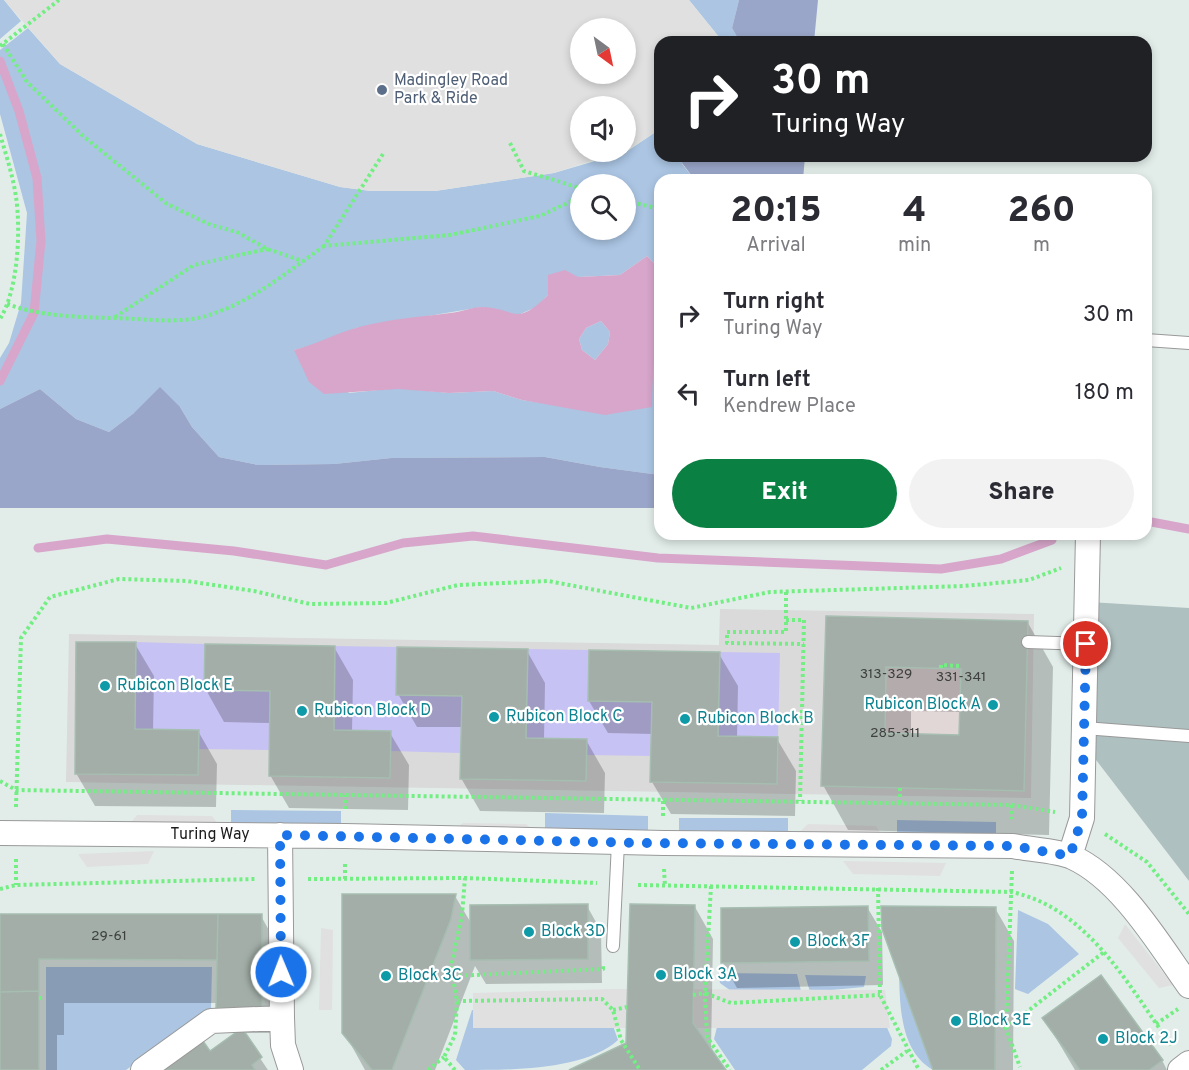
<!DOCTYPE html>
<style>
body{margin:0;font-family:Overpass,sans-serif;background:#f2f2f3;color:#2b2b33;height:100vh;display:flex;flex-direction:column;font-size:22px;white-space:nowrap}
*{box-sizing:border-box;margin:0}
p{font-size:20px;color:#7c7c81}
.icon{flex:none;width:33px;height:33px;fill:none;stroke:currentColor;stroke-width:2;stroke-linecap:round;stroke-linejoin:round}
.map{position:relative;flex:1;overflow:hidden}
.drawer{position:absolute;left:654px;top:174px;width:498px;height:366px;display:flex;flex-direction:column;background:#fff;border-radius:18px;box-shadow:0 3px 9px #0003}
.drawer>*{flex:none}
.top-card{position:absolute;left:654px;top:36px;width:498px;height:126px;border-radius:18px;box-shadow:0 3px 9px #0003;background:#202124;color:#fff;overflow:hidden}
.needle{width:39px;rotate:147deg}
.tools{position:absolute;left:570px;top:18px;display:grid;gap:12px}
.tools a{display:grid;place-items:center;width:66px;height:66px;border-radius:50%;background:#fff;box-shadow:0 3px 9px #0003;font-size:30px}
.pin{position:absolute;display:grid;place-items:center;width:51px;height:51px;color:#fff;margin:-26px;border:3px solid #fff;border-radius:50%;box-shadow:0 2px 6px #0007}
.me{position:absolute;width:66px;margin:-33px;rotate:359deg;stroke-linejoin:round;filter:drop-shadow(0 0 4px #0008)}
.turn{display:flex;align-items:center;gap:21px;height:126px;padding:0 18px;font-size:27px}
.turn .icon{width:78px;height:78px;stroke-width:2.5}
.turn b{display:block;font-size:42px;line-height:51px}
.eta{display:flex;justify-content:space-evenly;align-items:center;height:102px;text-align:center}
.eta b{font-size:36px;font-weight:800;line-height:42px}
.button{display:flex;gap:12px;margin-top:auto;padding:12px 18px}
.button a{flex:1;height:69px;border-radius:36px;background:#0b8043;color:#fff;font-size:24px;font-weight:800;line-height:69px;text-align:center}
.button a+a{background:#f2f2f3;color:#2b2b33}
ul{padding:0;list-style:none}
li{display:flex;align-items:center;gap:18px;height:78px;padding:0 18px}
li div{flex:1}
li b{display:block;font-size:22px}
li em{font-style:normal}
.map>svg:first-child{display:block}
.residential{fill:#d9dad9}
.construction{fill:#afc0c0}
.grass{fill:#abc5e3;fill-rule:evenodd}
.forest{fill:#9aa6c9}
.park{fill:#c7c2f4}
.parking{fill:#e0e0e0;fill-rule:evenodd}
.plaza{fill:#e2d7d7}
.water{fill:#d7a6ca;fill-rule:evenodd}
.shadow{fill:#0003;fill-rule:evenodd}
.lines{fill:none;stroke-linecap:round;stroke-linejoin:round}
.stream{stroke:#d7a6ca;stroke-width:9}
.building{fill:#a2aea7;stroke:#a6bdb1;stroke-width:1.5;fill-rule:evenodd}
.lane-casing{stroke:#999;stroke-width:14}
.street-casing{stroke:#999;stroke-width:26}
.path{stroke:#72ee83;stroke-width:4;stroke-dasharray:3 3;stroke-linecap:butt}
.lane{stroke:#fff;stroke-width:12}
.street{stroke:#fff;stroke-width:24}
.route{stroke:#1a73e8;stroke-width:10;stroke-dasharray:0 18}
.service-dot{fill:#5c6f8a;stroke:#fff;stroke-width:2}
.culture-dot{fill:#0f9aa8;stroke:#fff;stroke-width:2}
.labels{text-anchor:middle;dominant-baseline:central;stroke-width:4.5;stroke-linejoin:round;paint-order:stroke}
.number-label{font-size:14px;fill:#3e403f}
.service-label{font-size:16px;fill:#4e5e75;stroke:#fff;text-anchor:start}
.culture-label{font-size:16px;fill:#0d838f;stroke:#fff;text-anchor:start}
.street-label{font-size:16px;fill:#1c1c1c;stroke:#fff}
</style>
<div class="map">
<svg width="1189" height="1070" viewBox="0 0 1189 1070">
<rect width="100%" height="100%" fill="#e2ede9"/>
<path class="residential" d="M720 609 1034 614 1031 798 66 782 69 634 719 645Z"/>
<path class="construction" d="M1089 602 1189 608V881L1093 756Z"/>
<path class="grass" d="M0 0H4L21 21 0 39Z
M689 0H739L732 28 740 42H723Z
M28 28 60 64 197 144 340 187 371 191H435L554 173 626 152 660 129V156H685L682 164 695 180H660V270L647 256 620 275 578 277 548 295 536 307 516 316 482 307 356 328 318 344 294 350 349 393 398 388 449 393 493 391 522 400 562 406 652 407V366L658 335 660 299V475L600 467 545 457 391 458 334 464 258 465 219 457 192 427 180 407 134 413 109 432 76 419 40 389 0 409V358L9 343 21 303 27 213 0 114V50ZM580 184H626V230H580Z
M601 321 610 332 608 344 595 360 582 350 579 339 586 328Z
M231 810 341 811V830L231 829Z
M545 813 648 816V835L545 832Z
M679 818H788V836H679Z
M897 820 996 822V839L897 837Z
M1018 910 1048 924 1079 954 1028 994 1015 989Z
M46 967H212L211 1009 126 1070H46Z
M718 973 797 974 801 991 738 996 720 983Z
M899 973 933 1070C900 1051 900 1006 899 973Z
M805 975 866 976 864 987 810 992Z
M472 1010 612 1023 618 1040C585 1070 513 1070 465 1070L456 1060Z
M881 1014 892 1039 891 1046 862 1070H735L714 1039 720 1015Z"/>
<path class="forest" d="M739 0H818L814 42H740L732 28Z
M685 156H805L803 180H695L682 163Z
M160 387 180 407 192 427 219 457 258 465 334 464 391 458 545 457 600 467 660 475V508H0V409L40 389 76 419 109 432 134 413Z"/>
<path class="park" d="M136 642 205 644 204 690 270 691 269 750 199 749V730L135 729Z
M335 646 397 647V695L462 696 460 753 391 751V731L334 730Z
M528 649 589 650 588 701 652 702 651 756 587 755V739L526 738Z
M720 652 780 653 778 737 718 736Z"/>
<path class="parking" d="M4 0H689L723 42H660V129L633 147 626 149V106H580V152H619L554 173 435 191H371L340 187 197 144 60 64ZM626 28V74H580V28Z
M137 815 212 816 222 829 125 830Z
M463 823 526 824 540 836 451 832Z
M808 824 876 826 885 840 792 839Z
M154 851 148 864 87 867 78 854Z
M843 861 946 863 940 876 853 874Z
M1125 924 1173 985 1159 988 1118 938Z
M321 928 333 930 332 1010H319Z
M612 989 885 990 890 1028H473V993Z"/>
<path class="plaza" d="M886 667 961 669 959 735 885 733Z"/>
<path class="water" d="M647 256 660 270C660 315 652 360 652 407L605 415 522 400 493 391 449 393 398 389 324 394 309 382 294 350C317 344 337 333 359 327 390 319 419 317 450 313 461 312 472 307 482 307 517 308 514 328 548 295V275L565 270 578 277 620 275ZM601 321 610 332 608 344 595 360 582 350 579 339 586 328Z"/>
<path class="shadow" d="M827 617 1028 623 1053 667 1049 835 848 830 823 785ZM911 711 961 712V736L911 735Z
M135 644 154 676 153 731H198L217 764 216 807 95 806 76 773Z
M334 647 353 680 352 732 390 733 409 765 408 810 289 808 270 775 271 723 224 722 206 690Z
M527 651 545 683 544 740H586L605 773 604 813 480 811 461 778 462 727H417L398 694Z
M719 654 738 686 737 738 777 739 796 771 795 816 671 814 652 782 653 734 608 733 589 701Z
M455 896 471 923 587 906 601 931 602 983 486 984 475 966 435 1070H365L344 1032Z
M695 907 713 939 711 1051 725 1070H572L628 1044Z
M867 907 882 932 883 985 737 988 723 963Z
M995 908 1014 941 1013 1070H935Z
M218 916H261L275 941V1033H243L268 1070H160L210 1053 238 1033 232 1032 218 1003H64V1035H57V1070H0V961Z
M1044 1018 1162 1060 1167 1070H1075Z"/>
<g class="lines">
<path class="stream" d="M0 381 34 313 41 241 37 178 19 111 0 61
M1146 521 1189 529
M38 548 107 539 234 551 326 565 403 543 473 536 658 558 941 569 1001 559 1052 540"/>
</g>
<path class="building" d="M826 616 1028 621 1024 791 821 786ZM886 667 961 669 959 735 885 733Z
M76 642H136L135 729 199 730 198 775 75 774Z
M205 644 335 646 334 730 391 731 390 778 269 776 270 691 204 690Z
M397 647 528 649 526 738 587 739 586 781 460 779 462 696 396 695Z
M589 650 720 652 718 736 778 737 777 784 650 782 652 702 588 701Z
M342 894H456L451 919 392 1070H372L342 1033Z
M588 904V959L470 960V905Z
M630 904 695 905 693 1023 726 1070H569L626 1043Z
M868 906 869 961 721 963V908Z
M881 906 996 907 995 1070H933L882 929Z
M0 914H218L217 960 39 959V991L0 992Z
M218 914H262V1008H216Z
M1101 975 1163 1060 1149 1070H1080L1042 1018Z
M39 991V1070H0V992Z
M242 1028 262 1057 252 1065 255 1070H157L201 1038 210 1051Z"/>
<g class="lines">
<g class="lane-casing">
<path id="lane" d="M1146 340 1189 343
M1028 642 1086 644
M1084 728 1189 736
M613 946 618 843"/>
</g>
<g class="street-casing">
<path id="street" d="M0 833 345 836 664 843 1013 846C1031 850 1055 850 1072 857 1121 879 1159 944 1189 986
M280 835 282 1018 283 1045 291 1070
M1070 856 1082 818 1088 534
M143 1070 211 1021 282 1018
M1180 1070 1189 1063"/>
</g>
<path class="path" d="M3 44 27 82 83 136 167 204 211 225 237 232 267 249 303 261
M0 46 59 0
M0 134C6 155 13 176 16 197 21 231 18 290 0 319
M510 143 524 171 580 188
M383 154 324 246 450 235 540 216 580 197
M626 201 660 209
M7 304C41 316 74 317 110 318 141 318 172 324 202 317 248 305 286 273 324 246
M115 317 194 265 267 249
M786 592V632H727V643L804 644
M786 620H804L800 801
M941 668V665L959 666V663
M0 781 16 790 1011 805 1055 812
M663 801V816
M900 803V787
M1011 805 1012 819
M16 807 21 638 50 597 119 579 187 581 254 591 310 604 386 603 458 585 548 581 691 608 770 592 964 586 1029 580 1061 568
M345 809V795
M1105 834 1147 862 1189 914
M16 859V885
M664 869 665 886
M1012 871 1006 1028 1020 1067
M308 879 465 878 597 883
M345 879V862
M638 885 1011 892C1087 907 1129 986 1171 1045
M711 886 705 993 731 1003 880 995
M878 888 880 995 919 1070
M0 889 16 885 255 879
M453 976 603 969V964
M693 995 705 993 707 1037 730 1070
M39 998H45
M457 1001 602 999 613 1010 621 1040 640 1070
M613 1010 627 1007
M1156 1024 1178 1009
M1006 1028 1104 952
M428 1070 444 1057
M455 1070 444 1057 455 1035 457 1001 451 967 462 915 465 878
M881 1070 907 1051"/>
<use href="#lane" class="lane"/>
<use href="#street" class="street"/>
</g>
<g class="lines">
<path class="route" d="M281 972 280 835 641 843 1013 846 1070 856 1082 818 1086 644"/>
</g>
<circle class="service-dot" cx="382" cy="90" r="6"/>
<g class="culture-dot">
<circle cx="105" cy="686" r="6"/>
<circle cx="993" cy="705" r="6"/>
<circle cx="302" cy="711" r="6"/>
<circle cx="494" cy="717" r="6"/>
<circle cx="685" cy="719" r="6"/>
<circle cx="529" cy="932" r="6"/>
<circle cx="795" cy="942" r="6"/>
<circle cx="661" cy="975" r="6"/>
<circle cx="386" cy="976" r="6"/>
<circle cx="956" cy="1021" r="6"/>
<circle cx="1103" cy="1039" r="6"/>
</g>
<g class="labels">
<g class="number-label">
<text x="886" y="674">313-329</text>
<text x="961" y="677">331-341</text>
<text x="895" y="733">285-311</text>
<text x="109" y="936">29-61</text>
</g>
<g class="service-label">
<text x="394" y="81">Madingley Road<tspan x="394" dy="18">Park &amp; Ride</tspan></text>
</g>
<g class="culture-label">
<text x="117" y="686">Rubicon Block E</text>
<text x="981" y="705" text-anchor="end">Rubicon Block A</text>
<text x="314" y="711">Rubicon Block D</text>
<text x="506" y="717">Rubicon Block C</text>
<text x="697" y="719">Rubicon Block B</text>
<text x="541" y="932">Block 3D</text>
<text x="807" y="942">Block 3F</text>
<text x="673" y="975">Block 3A</text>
<text x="398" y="976">Block 3C</text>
<text x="968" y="1021">Block 3E</text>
<text x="1115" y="1039">Block 2J</text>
</g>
<g class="street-label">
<text x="210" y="835">Turing Way</text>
</g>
</g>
</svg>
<div class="tools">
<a><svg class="needle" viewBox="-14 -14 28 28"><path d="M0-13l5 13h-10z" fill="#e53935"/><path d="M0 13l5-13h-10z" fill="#7c7c81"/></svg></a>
<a><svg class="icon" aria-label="sound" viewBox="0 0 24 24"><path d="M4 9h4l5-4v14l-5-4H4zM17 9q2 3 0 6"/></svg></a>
<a><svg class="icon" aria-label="search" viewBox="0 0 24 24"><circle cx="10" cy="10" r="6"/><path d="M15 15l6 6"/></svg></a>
</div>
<div class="pin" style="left:1086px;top:644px;background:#d93025"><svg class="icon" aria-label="arrive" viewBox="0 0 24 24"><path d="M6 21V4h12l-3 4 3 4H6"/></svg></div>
<svg class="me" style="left:281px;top:972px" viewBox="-20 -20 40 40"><circle r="17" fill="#1a73e8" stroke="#fff" stroke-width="3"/><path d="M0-11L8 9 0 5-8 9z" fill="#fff"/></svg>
<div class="top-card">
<div class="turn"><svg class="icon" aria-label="right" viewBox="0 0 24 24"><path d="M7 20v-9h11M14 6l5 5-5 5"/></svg><div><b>30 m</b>Turing Way</div></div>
</div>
<section class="drawer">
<div class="eta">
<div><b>20:15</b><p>Arrival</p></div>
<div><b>4</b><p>min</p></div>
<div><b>260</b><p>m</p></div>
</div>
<ul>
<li><svg class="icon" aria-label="right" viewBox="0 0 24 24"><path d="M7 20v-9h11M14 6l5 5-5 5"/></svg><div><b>Turn right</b><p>Turing Way</p></div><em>30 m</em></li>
<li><svg class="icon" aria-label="left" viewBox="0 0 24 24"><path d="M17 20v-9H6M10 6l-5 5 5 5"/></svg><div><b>Turn left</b><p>Kendrew Place</p></div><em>180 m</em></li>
</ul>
<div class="button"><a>Exit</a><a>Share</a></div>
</section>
</div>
